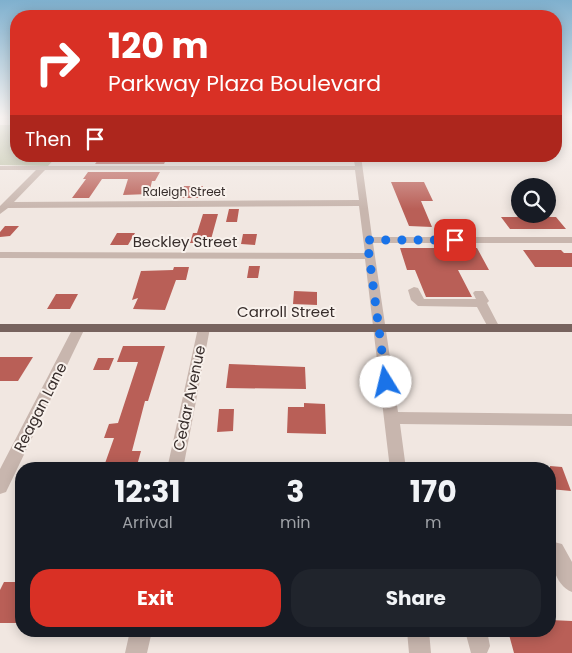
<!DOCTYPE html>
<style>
body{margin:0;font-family:Poppins,sans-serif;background:#20242c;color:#f1f3f6;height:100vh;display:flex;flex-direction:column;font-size:19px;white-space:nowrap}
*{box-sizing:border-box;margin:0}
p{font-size:16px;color:#9ea1a6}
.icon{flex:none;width:28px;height:28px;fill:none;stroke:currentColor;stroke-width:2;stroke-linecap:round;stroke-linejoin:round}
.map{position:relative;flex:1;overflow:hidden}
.details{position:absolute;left:15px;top:462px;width:541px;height:175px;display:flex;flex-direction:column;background:#171b24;border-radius:20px;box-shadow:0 2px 12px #0003}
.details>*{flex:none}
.hud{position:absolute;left:10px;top:10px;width:552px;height:152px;border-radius:20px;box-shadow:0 2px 12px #0003;background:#d93025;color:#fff;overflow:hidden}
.tools{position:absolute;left:511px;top:178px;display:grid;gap:10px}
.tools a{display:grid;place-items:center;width:45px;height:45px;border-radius:50%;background:#171b24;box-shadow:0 2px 12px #0003;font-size:25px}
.pin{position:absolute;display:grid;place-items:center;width:42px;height:42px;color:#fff;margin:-21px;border-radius:10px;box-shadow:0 2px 8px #0006}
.me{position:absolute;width:55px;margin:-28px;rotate:351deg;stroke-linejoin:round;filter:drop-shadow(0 0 4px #0008)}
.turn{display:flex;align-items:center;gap:18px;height:105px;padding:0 15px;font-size:22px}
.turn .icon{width:65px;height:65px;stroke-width:2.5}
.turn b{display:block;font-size:35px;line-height:42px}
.then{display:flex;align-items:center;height:48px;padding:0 15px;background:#0003;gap:10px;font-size:19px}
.eta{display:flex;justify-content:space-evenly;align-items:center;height:85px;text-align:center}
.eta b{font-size:30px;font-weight:700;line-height:35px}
.button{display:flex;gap:10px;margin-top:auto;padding:10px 15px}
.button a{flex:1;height:58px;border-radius:20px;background:#d93025;color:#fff;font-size:20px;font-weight:700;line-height:58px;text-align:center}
.button a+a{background:#20242c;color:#f1f3f6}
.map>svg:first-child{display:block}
.green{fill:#babfa2}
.building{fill:#b95f57}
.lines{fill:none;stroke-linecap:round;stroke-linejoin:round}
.minor{fill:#c8b6ae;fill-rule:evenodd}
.major{fill:#77635e;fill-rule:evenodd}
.route{stroke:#1a73e8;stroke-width:9;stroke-dasharray:0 16.2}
.labels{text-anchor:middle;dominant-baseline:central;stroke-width:4;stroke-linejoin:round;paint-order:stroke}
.far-street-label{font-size:12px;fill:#372d2b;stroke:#f9f2ed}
.street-label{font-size:15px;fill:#372d2b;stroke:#f9f2ed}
</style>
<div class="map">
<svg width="572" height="653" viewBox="0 0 572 653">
<rect width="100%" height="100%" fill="#f1e7e1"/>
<path class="green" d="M0 125H16V156H57L48 166 0 165Z"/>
<path class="building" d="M101 156H168L164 164H95Z
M88 172H160L155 181H152L149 194 123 195 128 179H102L89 198H72L86 179H83Z
M391 182H424L433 201H421L432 227 409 226Z
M184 186H203L198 198H179Z
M229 209H239L237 222H226Z
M203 214H218L210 243H190L193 233H197Z
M501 217H556L566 229H510Z
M5 226H19L10 236 0 237V232Z
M117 233H135L128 245H110Z
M243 234H257L255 245 241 244Z
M400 248H477L489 270H458L472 297H426L415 270H407Z
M523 250H561L564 253H572V267H535Z
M249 266H260L258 278H247Z
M174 267H189L186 280H176L165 310 133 309 138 298 132 300 141 271 173 270Z
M294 291 317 292V305L293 304Z
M56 294H78L70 309H47Z
M123 346H165L148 401H145L132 451H141L136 469H103L114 438H104L109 424 118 423 138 362H117Z
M0 357H33L18 381H0Z
M98 358H114L109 370H93Z
M229 364 305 367 306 389 226 388Z
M304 403 325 404 326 434 287 433 288 407H304Z
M219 409H234L233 431 217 432Z
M550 466 562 467 571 491 550 489Z
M4 582H21V623H0V590Z
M550 620 572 621V653H514L508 631H550Z"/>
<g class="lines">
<path class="minor" d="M353 156H361L372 237H572V243H373L398 412 572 414V426L400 424 406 469H390L365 259 0 258V252L365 253 359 206 8 208 0 214V206L36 170H0V166H355ZM45 170H355L359 200 14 202Z
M414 287 418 288 424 299H476L473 293 475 291H483L489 301 487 303 500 328 498 331H490L477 307 418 306 411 300 408 290Z
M79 324 85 328 6 492 0 494V469L73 328Z
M204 324 210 328 183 469H167L198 328Z
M550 541 562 544 572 562V592C554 585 550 559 550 541Z
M130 631H152L147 653H125Z
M407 631H429L431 653H409Z
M465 631H487L490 646 487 653H471Z"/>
<path class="major" d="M0 324H572V332H0Z"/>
</g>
<linearGradient id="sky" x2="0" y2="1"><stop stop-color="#7fb0ce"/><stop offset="0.56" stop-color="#f9f4f2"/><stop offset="1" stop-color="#f9f4f2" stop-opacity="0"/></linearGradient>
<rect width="572" height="209" fill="url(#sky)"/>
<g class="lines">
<path class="route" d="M386 382 367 240H455"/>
</g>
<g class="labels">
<g class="far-street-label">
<text x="184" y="191">Raleigh Street</text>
</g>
<g class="street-label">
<text x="185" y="241">Beckley Street</text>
<text x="286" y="311">Carroll Street</text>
<text transform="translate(189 398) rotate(-78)">Cedar Avenue</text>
<text transform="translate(40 407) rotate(-63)">Reagan Lane</text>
</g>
</g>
</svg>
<div class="tools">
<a><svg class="icon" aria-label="search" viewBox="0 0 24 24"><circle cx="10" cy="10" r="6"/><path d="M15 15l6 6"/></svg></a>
</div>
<div class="pin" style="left:455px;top:240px;background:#d93025"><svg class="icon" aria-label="arrive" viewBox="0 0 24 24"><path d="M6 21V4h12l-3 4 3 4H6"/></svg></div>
<svg class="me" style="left:386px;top:382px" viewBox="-20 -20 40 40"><circle r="19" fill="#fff"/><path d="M0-13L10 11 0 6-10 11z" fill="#1a73e8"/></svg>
<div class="hud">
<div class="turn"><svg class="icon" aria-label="right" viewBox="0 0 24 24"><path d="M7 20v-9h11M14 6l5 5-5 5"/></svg><div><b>120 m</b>Parkway Plaza Boulevard</div></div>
<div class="then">Then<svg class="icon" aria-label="arrive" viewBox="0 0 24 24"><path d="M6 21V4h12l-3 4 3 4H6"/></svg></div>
</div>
<section class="details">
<div class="eta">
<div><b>12:31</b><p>Arrival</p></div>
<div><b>3</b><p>min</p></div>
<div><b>170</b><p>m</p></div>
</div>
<div class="button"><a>Exit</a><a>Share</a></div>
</section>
</div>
